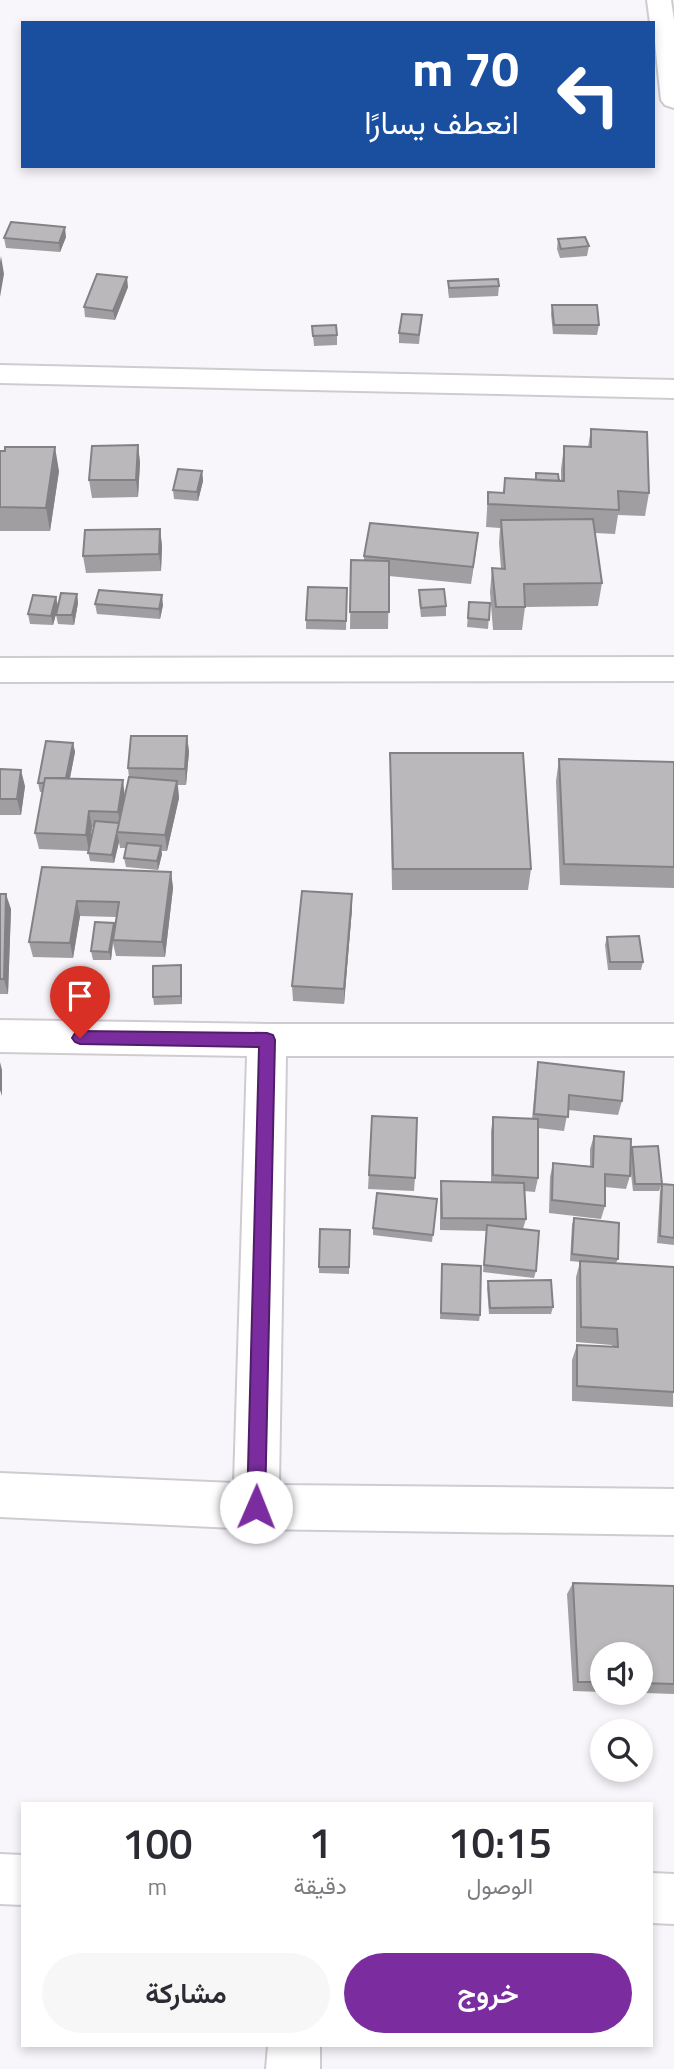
<!DOCTYPE html>
<html lang="ar">
<meta charset="utf-8">
<style>
body{margin:0;font-family:"Titillium Web",Vazirmatn,sans-serif;background:#f7f7f7;color:#2b2b33;direction:rtl;height:100vh;display:flex;flex-direction:column;font-size:26px;white-space:nowrap}
*{box-sizing:border-box;margin:0}
p{font-size:23px;color:#7c7c81}
.icon{flex:none;width:38px;height:38px;fill:none;stroke:currentColor;stroke-width:2;stroke-linecap:round;stroke-linejoin:round}
.map{position:relative;flex:1;overflow:hidden;direction:ltr}
.side{position:absolute;left:21px;top:1802px;width:632px;height:245px;display:flex;flex-direction:column;background:#fff;border-radius:0px;box-shadow:0 4px 10px #0003;direction:rtl}
.side>*{flex:none}
.guide{position:absolute;left:21px;top:21px;width:634px;height:147px;border-radius:0px;box-shadow:0 4px 10px #0003;direction:rtl;background:#1a4fa0;color:#fff;overflow:hidden}
.fabs{position:absolute;left:590px;top:1642px;display:grid;gap:14px}
.fabs a{display:grid;place-items:center;width:63px;height:63px;border-radius:50%;background:#fff;box-shadow:0 4px 10px #0003;font-size:35px}
.pin{position:absolute;display:grid;place-items:center;width:60px;height:60px;color:#fff;margin:-72px -30px;border-radius:50% 50% 50% 0;rotate:-45deg;box-shadow:0 0 7px #0007}
.pin .icon{rotate:45deg}
.me{position:absolute;width:77px;margin:-38px;rotate:1deg;stroke-linejoin:round;filter:drop-shadow(0 0 5px #0008)}
.turn{display:flex;align-items:center;gap:24px;height:147px;padding:0 21px;font-size:32px}
.turn .icon{width:91px;height:91px;stroke-width:2.5}
.turn b{display:block;font-size:49px;line-height:60px}
.eta{display:flex;justify-content:space-evenly;align-items:center;height:119px;text-align:center}
.eta b{font-size:42px;font-weight:600;line-height:49px}
.action{display:flex;gap:14px;margin-top:auto;padding:14px 21px}
.action a{flex:1;height:80px;border-radius:42px;background:#7b2d9f;color:#fff;font-size:28px;font-weight:600;line-height:80px;text-align:center}
.action a+a{background:#f7f7f7;color:#2b2b33}
.map>svg:first-child{display:block}
.lines{fill:none;stroke-linecap:round;stroke-linejoin:round}
.street-casing{stroke:#cfccd1;stroke-width:4}
.primary-casing{stroke:#cfccd1;stroke-width:4}
.street{fill:#fff;fill-rule:evenodd}
.primary{fill:#fff;fill-rule:evenodd}
.wall{fill:#a19ea2;fill-rule:evenodd}
.shaded-wall{fill:#838184}
.building{fill:#bbb8bc;stroke:#838184;stroke-width:2}
.route{fill:#7b2d9f;stroke:#501d67;stroke-width:2}
</style>
<div class="map">
<svg width="674" height="2069" viewBox="0 0 674 2069">
<rect width="100%" height="100%" fill="#f9f6fb"/>
<g class="lines">
<g class="street-casing">
<path id="street" d="M0 365 674 380V398L0 383Z
M674 657V681L0 682V658Z
M0 1020 267 1024H674V1056H286L279 1485 674 1489V1535L256 1529 0 1517V1473L234 1483 247 1056 0 1052Z
M0 1854 23 1855V1905L0 1904Z
M651 1873 674 1874V1924L651 1923Z
M268 2046H320V2069H266Z"/>
</g>
<g class="primary-casing">
<path id="primary" d="M647 0H671L674 20V108L665 105 661 100 653 23H650Z"/>
</g>
<use href="#street" class="street"/>
<use href="#primary" class="primary"/>
</g>
<path class="wall" d="M66 237 60 252 6 248 4 238Z
M558 239 589 246 587 256 560 258 557 249Z
M448 281 499 286 498 296 449 298 448 291Z
M128 287 115 320 85 317 84 307Z
M552 305 599 325 597 335 553 334 551 314Z
M422 315 419 344 399 343V333Z
M312 326 337 335V345L314 346Z
M591 429 649 493 645 516 618 515 615 534 595 533 602 583 598 606 525 607 522 630H493L490 592 492 568 501 569 499 543 500 528 486 527 488 492 503 493 505 478 535 480 536 473 561 481V469L564 446 588 447Z
M138 445 140 463 138 497 92 498 89 480Z
M0 451 59 471 50 531H0Z
M202 471 203 481 198 501 174 499 173 490Z
M160 529 162 546 161 571 86 573 83 556Z
M478 533 471 584 389 576 388 629H350L351 560 364 561V556Z
M347 588 346 630 306 629V620Z
M419 590 446 606V616L421 617 419 599Z
M77 594 78 603 74 625 58 624 56 615 58 607 53 625 30 624 28 614 56 597 58 606Z
M469 602 490 603 488 629 467 627Z
M95 604 163 605 160 619 97 614Z
M187 736 189 752 186 785H178L179 798 167 851H161L162 854 158 870 126 867 124 858 126 848H120L119 842 114 863 90 861 88 851 39 849 35 833 42 792H40L38 783 73 743 75 752 70 778 125 796 129 778 128 768ZM92 827H94L89 847Z
M390 753 531 869 528 890H392L390 775Z
M559 759 674 762V888L560 885 556 781Z
M0 762V769L25 786 21 815H0Z
M42 867 171 872 173 888 165 957 116 956 113 943 111 960H93L91 951 115 929 116 917 80 916 73 958 33 957 29 942Z
M0 894 11 909 8 994H0Z
M352 909 344 1004 293 1001 292 986Z
M607 937 643 962 641 970H608L605 945Z
M181 965 182 973V1004L154 1005 153 997Z
M538 1062 622 1101 618 1115 568 1110 564 1131 538 1128V1178L535 1192 524 1191 526 1219 523 1229 536 1271 534 1278 483 1272 486 1231 440 1230V1195L441 1181 491 1183V1131L493 1117 532 1119 536 1076Z
M372 1116 415 1178 414 1191 368 1189Z
M594 1136 631 1149 662 1184 659 1191H633L630 1166V1176L626 1189 605 1187V1206L601 1219 549 1213 550 1177 553 1163 590 1166V1149Z
M662 1184 674 1185V1245L657 1243 660 1191Z
M437 1199 432 1242 373 1235V1228Z
M574 1218 618 1259 616 1263 674 1267 673 1407 572 1401V1360L577 1345 612 1347V1345L576 1342V1277L580 1262 570 1261 572 1225Z
M320 1229 350 1230 349 1274 319 1273Z
M442 1264 480 1315 479 1321 440 1319Z
M488 1281 553 1307 551 1314H489L487 1288Z
M573 1583 674 1586V1694L617 1692H640V1654H602V1692L573 1691 567 1594Z"/>
<path class="shaded-wall" d="M65 227 66 237 60 252 59 243Z
M1 256 4 274 0 297V262Z
M127 277 128 287 115 320 113 311Z
M138 445 140 463 138 497 136 480Z
M55 447 59 471 50 531 46 508Z
M202 471 203 481 198 501 197 492Z
M160 529 162 546 161 571 159 554Z
M478 533 476 551 471 584 473 567Z
M77 594 78 603 74 625 72 615Z
M162 595 163 605 160 619 159 609Z
M56 597 58 607 53 625 51 616Z
M187 736 189 752 186 785 185 769Z
M73 743 75 752 67 793 65 784Z
M21 770 25 786 21 815 17 799Z
M123 780 125 797 121 828 118 812Z
M177 781 179 798 167 851 165 835Z
M89 811 92 827 89 851 86 835Z
M117 833 119 842 114 863 112 855Z
M161 846 162 854 158 870 157 861Z
M171 872 173 888 165 957 162 942Z
M6 894 11 909 8 994 4 979Z
M352 894V909L344 1004V989Z
M77 901 80 916 73 958 70 943Z
M114 923 115 931 113 940 111 960 109 952Z
M181 965 182 973V1004L181 996Z
M0 1062 2 1070V1096L0 1090Z"/>
<path class="building" d="M11 222 65 227 59 243 4 238Z
M585 237 589 246 561 249 558 239Z
M97 274 127 277 113 311 84 307Z
M498 279 499 286 449 288 448 281Z
M552 305H597L599 325H554Z
M402 314 422 315 419 335 399 333Z
M336 325 337 335 313 336 312 326Z
M591 429 647 432 649 493 618 491 619 510 488 504V492L504 493 505 478 564 481V446L591 447Z
M138 445 136 480H89L92 446Z
M5 447H55L46 508 0 507V451H5Z
M178 469 202 471 197 492 173 490Z
M536 473 558 474 559 481 536 480Z
M593 519 602 583 524 584 525 607H496L492 568 505 569 501 520Z
M370 523 478 533 473 567 364 556Z
M160 529 159 554 83 556 85 530Z
M351 560 389 561V612H350Z
M308 587 347 588 346 621 306 620Z
M444 589 446 606 421 608 419 590Z
M99 590 162 595 159 609 95 604Z
M61 593 77 594 72 615H56Z
M33 595 56 597 51 616 28 614Z
M469 602 490 603 489 620 468 618Z
M131 736H187L185 769 128 768Z
M46 741 73 743 66 778H45L44 783H38Z
M390 753H523L531 869H393Z
M559 759 674 762V867L564 864Z
M0 769 21 770 17 799H0Z
M129 777 177 781 165 835 117 832Z
M45 778 123 780 118 812 89 811 86 835 35 833Z
M95 821 119 823 112 855 88 853Z
M127 843 161 846 157 861 124 858Z
M42 867 171 872 162 942 113 940 119 902 77 901 70 943 29 942Z
M302 891 352 894 344 989 292 986Z
M0 894H6L4 979H0Z
M95 922 114 923 109 952 91 951Z
M639 936 643 962H610L607 937Z
M181 965V996L153 997V966Z
M538 1062 624 1072 622 1101 569 1095 568 1117 534 1114Z
M372 1116 417 1118 415 1178 369 1175Z
M493 1117 538 1119V1178L493 1175Z
M594 1136 631 1139 630 1176 605 1174V1206L552 1200 553 1163 593 1167Z
M658 1146 662 1184H635L632 1147Z
M441 1181 524 1183 526 1219 442 1218Z
M662 1184 674 1185V1238L660 1236Z
M377 1193 437 1199 433 1235 373 1228Z
M574 1218 619 1223 618 1259 572 1254Z
M487 1225 539 1231 536 1271 484 1265Z
M320 1229 350 1230 349 1267H319Z
M580 1261 674 1267V1392L577 1386V1345L618 1347 617 1329 581 1327Z
M442 1264 481 1266 480 1315 441 1313Z
M551 1280 553 1307 490 1308 488 1281Z
M573 1583 674 1586V1684L640 1683V1654H602V1682H578Z"/>
<path class="route" d="M80 1031 267 1033 273 1035 275 1040 265 1507 262 1514 256 1516 249 1514 247 1507 259 1047 80 1044 75 1042 72 1038 75 1033Z"/>
</svg>
<div class="fabs">
<a><svg class="icon" aria-label="sound" viewBox="0 0 24 24"><path d="M4 9h4l5-4v14l-5-4H4zM17 9q2 3 0 6"/></svg></a>
<a><svg class="icon" aria-label="search" viewBox="0 0 24 24"><circle cx="10" cy="10" r="6"/><path d="M15 15l6 6"/></svg></a>
</div>
<div class="pin" style="left:80px;top:1038px;background:#d93025"><svg class="icon" aria-label="arrive" viewBox="0 0 24 24"><path d="M6 21V4h12l-3 4 3 4H6"/></svg></div>
<svg class="me" style="left:256px;top:1507px" viewBox="-20 -20 40 40"><circle r="19" fill="#fff"/><path d="M0-13L10 11 0 6-10 11z" fill="#7b2d9f"/></svg>
<div class="guide">
<div class="turn"><svg class="icon" aria-label="left" viewBox="0 0 24 24"><path d="M17 20v-9H6M10 6l-5 5 5 5"/></svg><div><b>70 m</b>انعطف يسارًا</div></div>
</div>
<section class="side">
<div class="eta">
<div><b>10:15</b><p>الوصول</p></div>
<div><b>1</b><p>دقيقة</p></div>
<div><b>100</b><p>m</p></div>
</div>
<div class="action"><a>خروج</a><a>مشاركة</a></div>
</section>
</div>
